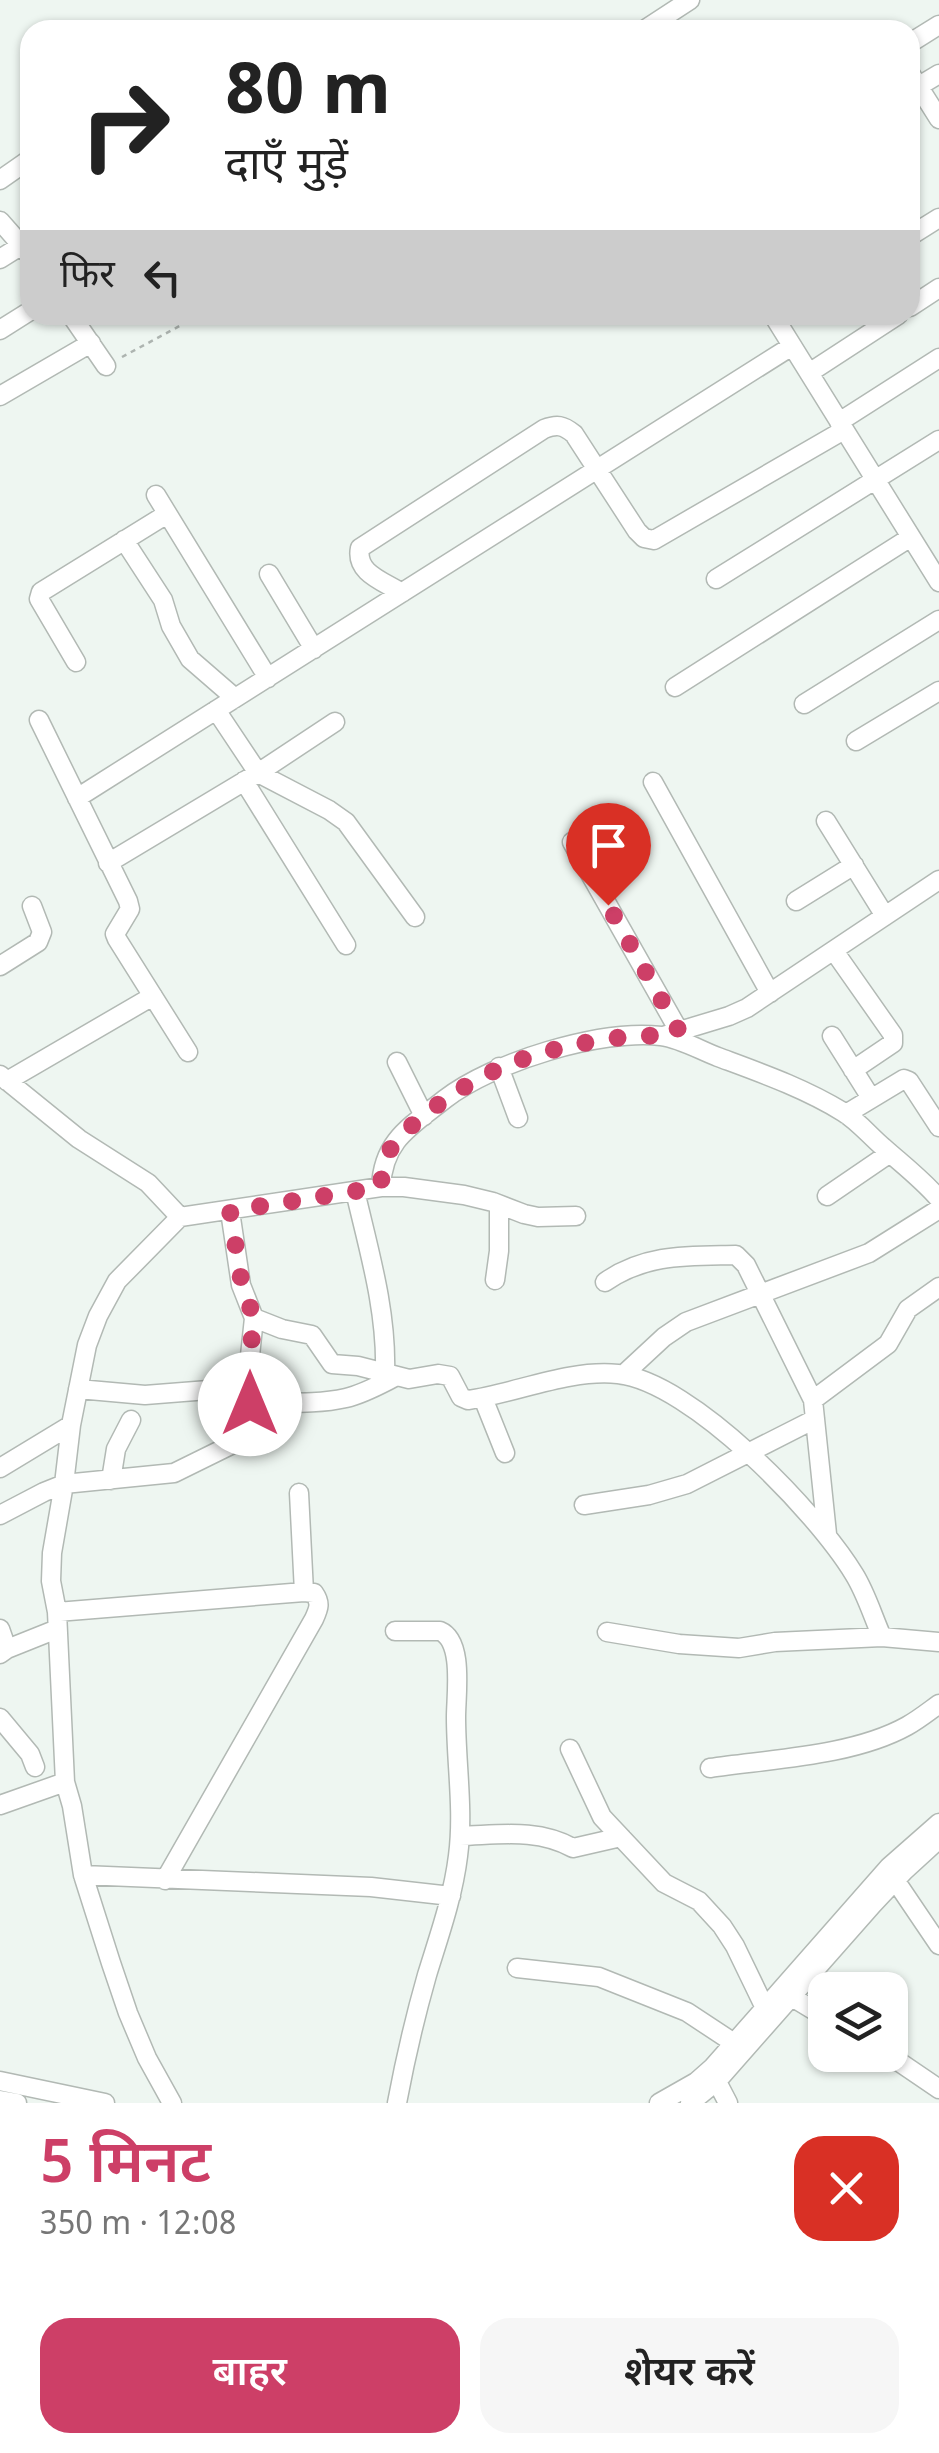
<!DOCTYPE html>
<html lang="hi">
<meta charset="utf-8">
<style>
body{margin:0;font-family:Georgia,"Noto Sans Devanagari",serif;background:#f6f6f6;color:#222;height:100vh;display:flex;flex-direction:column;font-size:38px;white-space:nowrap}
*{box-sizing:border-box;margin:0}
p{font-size:32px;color:#767676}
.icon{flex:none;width:55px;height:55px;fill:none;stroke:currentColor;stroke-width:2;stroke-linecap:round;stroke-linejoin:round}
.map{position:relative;height:2103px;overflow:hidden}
.side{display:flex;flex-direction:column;background:#fff;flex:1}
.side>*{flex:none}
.top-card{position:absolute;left:20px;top:20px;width:900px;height:305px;border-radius:30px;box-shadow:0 2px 8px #0004;background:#fff;color:#222;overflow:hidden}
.buttons{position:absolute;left:808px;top:1972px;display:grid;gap:20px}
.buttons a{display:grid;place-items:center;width:100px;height:100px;border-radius:20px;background:#fff;box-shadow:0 2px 8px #0004;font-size:50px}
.pin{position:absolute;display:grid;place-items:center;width:85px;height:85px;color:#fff;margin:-102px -42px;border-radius:50% 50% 50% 0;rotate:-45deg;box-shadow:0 0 10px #0007}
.pin .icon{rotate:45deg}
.me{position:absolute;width:110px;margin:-55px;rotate:0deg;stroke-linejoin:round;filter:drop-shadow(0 0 8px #0008)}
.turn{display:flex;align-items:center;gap:35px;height:210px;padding:0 40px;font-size:45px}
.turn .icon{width:130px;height:130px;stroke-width:2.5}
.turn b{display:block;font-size:70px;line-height:85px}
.then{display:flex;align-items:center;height:95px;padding:0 40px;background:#0003;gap:20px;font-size:38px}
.round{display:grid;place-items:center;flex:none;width:105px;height:105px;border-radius:30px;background:#f6f6f6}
.overview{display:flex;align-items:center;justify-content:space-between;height:170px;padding:0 40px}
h1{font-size:60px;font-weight:600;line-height:75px;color:#cd3f67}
.action{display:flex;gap:20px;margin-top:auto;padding:20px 40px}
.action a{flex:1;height:115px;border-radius:30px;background:#cd3f67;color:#fff;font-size:40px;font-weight:600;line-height:115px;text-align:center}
.action a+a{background:#f6f6f6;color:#222}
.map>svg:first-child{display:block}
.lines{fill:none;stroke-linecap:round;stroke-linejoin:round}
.street-casing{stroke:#b2b9b4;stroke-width:21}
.path{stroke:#adb4b0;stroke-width:2.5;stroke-dasharray:5 5;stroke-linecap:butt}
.street{stroke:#fff;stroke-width:18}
.route{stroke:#cd3f67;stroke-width:18;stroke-dasharray:0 32.4}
</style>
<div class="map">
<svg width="939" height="2103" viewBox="0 0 939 2103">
<rect width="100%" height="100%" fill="#eef6f1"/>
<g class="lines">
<g class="street-casing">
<path id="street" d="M644 30 690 0
M910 43 939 25
M910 73 939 119
M919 86 939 74
M0 180 30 159
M0 221 30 255
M910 236 939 218
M0 259 30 240
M910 307 939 288
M71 315 106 366
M773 315 939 582
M0 330 30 311
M809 373 898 315
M0 396 91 343
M839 422 939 358
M156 495 268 678
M124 540 163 600 171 626 190 659 235 698
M269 574 314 649
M716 579 939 440
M402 593C383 581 355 573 360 548L544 429C557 424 563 425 574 434L637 531 644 538 654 540 844 430
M76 662 39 599 41 592 167 514
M675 687 911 537
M804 704 939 620
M216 710 258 773 329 810 346 822 415 917
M39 720 128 901 130 909 115 934 117 939 188 1052
M856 741 939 691
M244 781 346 945
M653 782 770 993
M77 798 792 346
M826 821 885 916
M572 842 679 1031
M108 863 258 773 335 722
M796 901 854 865
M834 951 893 1035V1043L853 1070
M0 966 38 942 42 932 32 906
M663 1036 729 1016 747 1008 939 880
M832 1036 871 1098
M397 1062 424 1116
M499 1067 518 1118
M0 1075 79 1139 148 1183 180 1217 381 1187H404L464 1195 493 1202 524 1214 538 1217 576 1216
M7 1081 153 996
M846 1114 904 1079 909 1081 939 1127
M381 1187C383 1140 411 1126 445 1099 493 1062 600 1029 661 1036 679 1038 700 1050 718 1057 761 1073 804 1088 843 1112 858 1121 870 1136 883 1147 902 1164 923 1180 939 1199
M355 1191C369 1251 387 1311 385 1373
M827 1196 890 1153
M230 1211 241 1285 254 1318 282 1329 312 1335 332 1364 358 1366 409 1379 438 1374 450 1376 461 1397 468 1400C517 1393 568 1369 618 1374 692 1382 817 1513 854 1574 866 1593 873 1617 882 1637
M495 1280 499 1251V1205
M605 1282C646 1253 690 1256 736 1255L746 1265 813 1400 827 1534
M623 1375 664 1337 686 1322 869 1253 939 1209
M78 1389 145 1395 221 1389H250
M483 1398 505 1453
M813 1400 888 1344 908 1309 939 1287
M250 1403C282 1402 315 1405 346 1398 364 1394 381 1384 397 1376
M0 1468 71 1425
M111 1480 116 1449 131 1420
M299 1493 304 1592
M584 1505 649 1495 687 1484 815 1419
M0 1515 44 1492 64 1484 174 1473 241 1440 247 1436 250 1427 249 1365 254 1318
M57 1612 304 1592 314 1593C321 1603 319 1608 314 1619L165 1880
M0 1629 7 1649
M395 1631H440C464 1641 456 1694 456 1717 456 1763 464 1810 458 1856 453 1897 439 1936 427 1975 415 2017 405 2060 397 2103
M607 1632 679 1644 739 1648 775 1642 882 1637 939 1642
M0 1654 7 1649 57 1629
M0 1718 30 1754 35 1767
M570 1749 602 1817 664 1883 699 1901 722 1926 735 1946 764 2006
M710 1768C771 1759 853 1756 907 1726 918 1720 928 1712 939 1704
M0 1805 65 1782
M460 1836C499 1835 537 1828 573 1848L621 1837
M83 1875 371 1887 451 1896
M895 1880 939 1945
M517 1968 599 1977 687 2012 734 2043
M782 1991 825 2017
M889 2055 939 2089
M713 2074 728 2103
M0 2081 105 2103
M0 2100 17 2103
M172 2103 147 2058 128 2013 111 1963 83 1875 72 1806 65 1782 57 1612 51 1581 52 1553 64 1484 71 1425 87 1345 98 1316 117 1281 180 1217
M659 2103 696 2082 713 2067 889 1867 939 1823
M690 2103 717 2081 873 1904 904 1871 939 1839"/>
</g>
<path class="path" d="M122 357 200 315"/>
<use href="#street" class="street"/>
</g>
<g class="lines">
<path class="route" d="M250 1404 249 1365 254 1318 242 1285 230 1211 381 1187C382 1148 399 1136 427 1113 483 1069 533 1051 602 1040 628 1035 654 1038 679 1031L608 905"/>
</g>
</svg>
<div class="buttons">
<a><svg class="icon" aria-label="layers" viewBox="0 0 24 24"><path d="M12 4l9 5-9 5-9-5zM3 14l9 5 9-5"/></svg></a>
</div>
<div class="pin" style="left:608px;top:905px;background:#d93025"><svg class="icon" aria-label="arrive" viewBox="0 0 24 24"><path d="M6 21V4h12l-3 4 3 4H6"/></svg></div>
<svg class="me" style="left:250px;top:1404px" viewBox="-20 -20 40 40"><circle r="19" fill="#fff"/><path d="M0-13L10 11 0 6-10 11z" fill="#cd3f67"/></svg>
<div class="top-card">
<div class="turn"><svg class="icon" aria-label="right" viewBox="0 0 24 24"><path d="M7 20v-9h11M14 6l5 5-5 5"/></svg><div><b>80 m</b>दाएँ मुड़ें</div></div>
<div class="then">फिर<svg class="icon" aria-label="left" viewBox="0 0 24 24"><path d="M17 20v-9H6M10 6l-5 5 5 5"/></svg></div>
</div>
</div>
<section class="side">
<div class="overview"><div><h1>5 मिनट</h1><p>350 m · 12:08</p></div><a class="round" style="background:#d93025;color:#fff"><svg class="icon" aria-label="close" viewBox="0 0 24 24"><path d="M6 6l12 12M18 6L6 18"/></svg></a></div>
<div class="action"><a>बाहर</a><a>शेयर करें</a></div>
</section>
